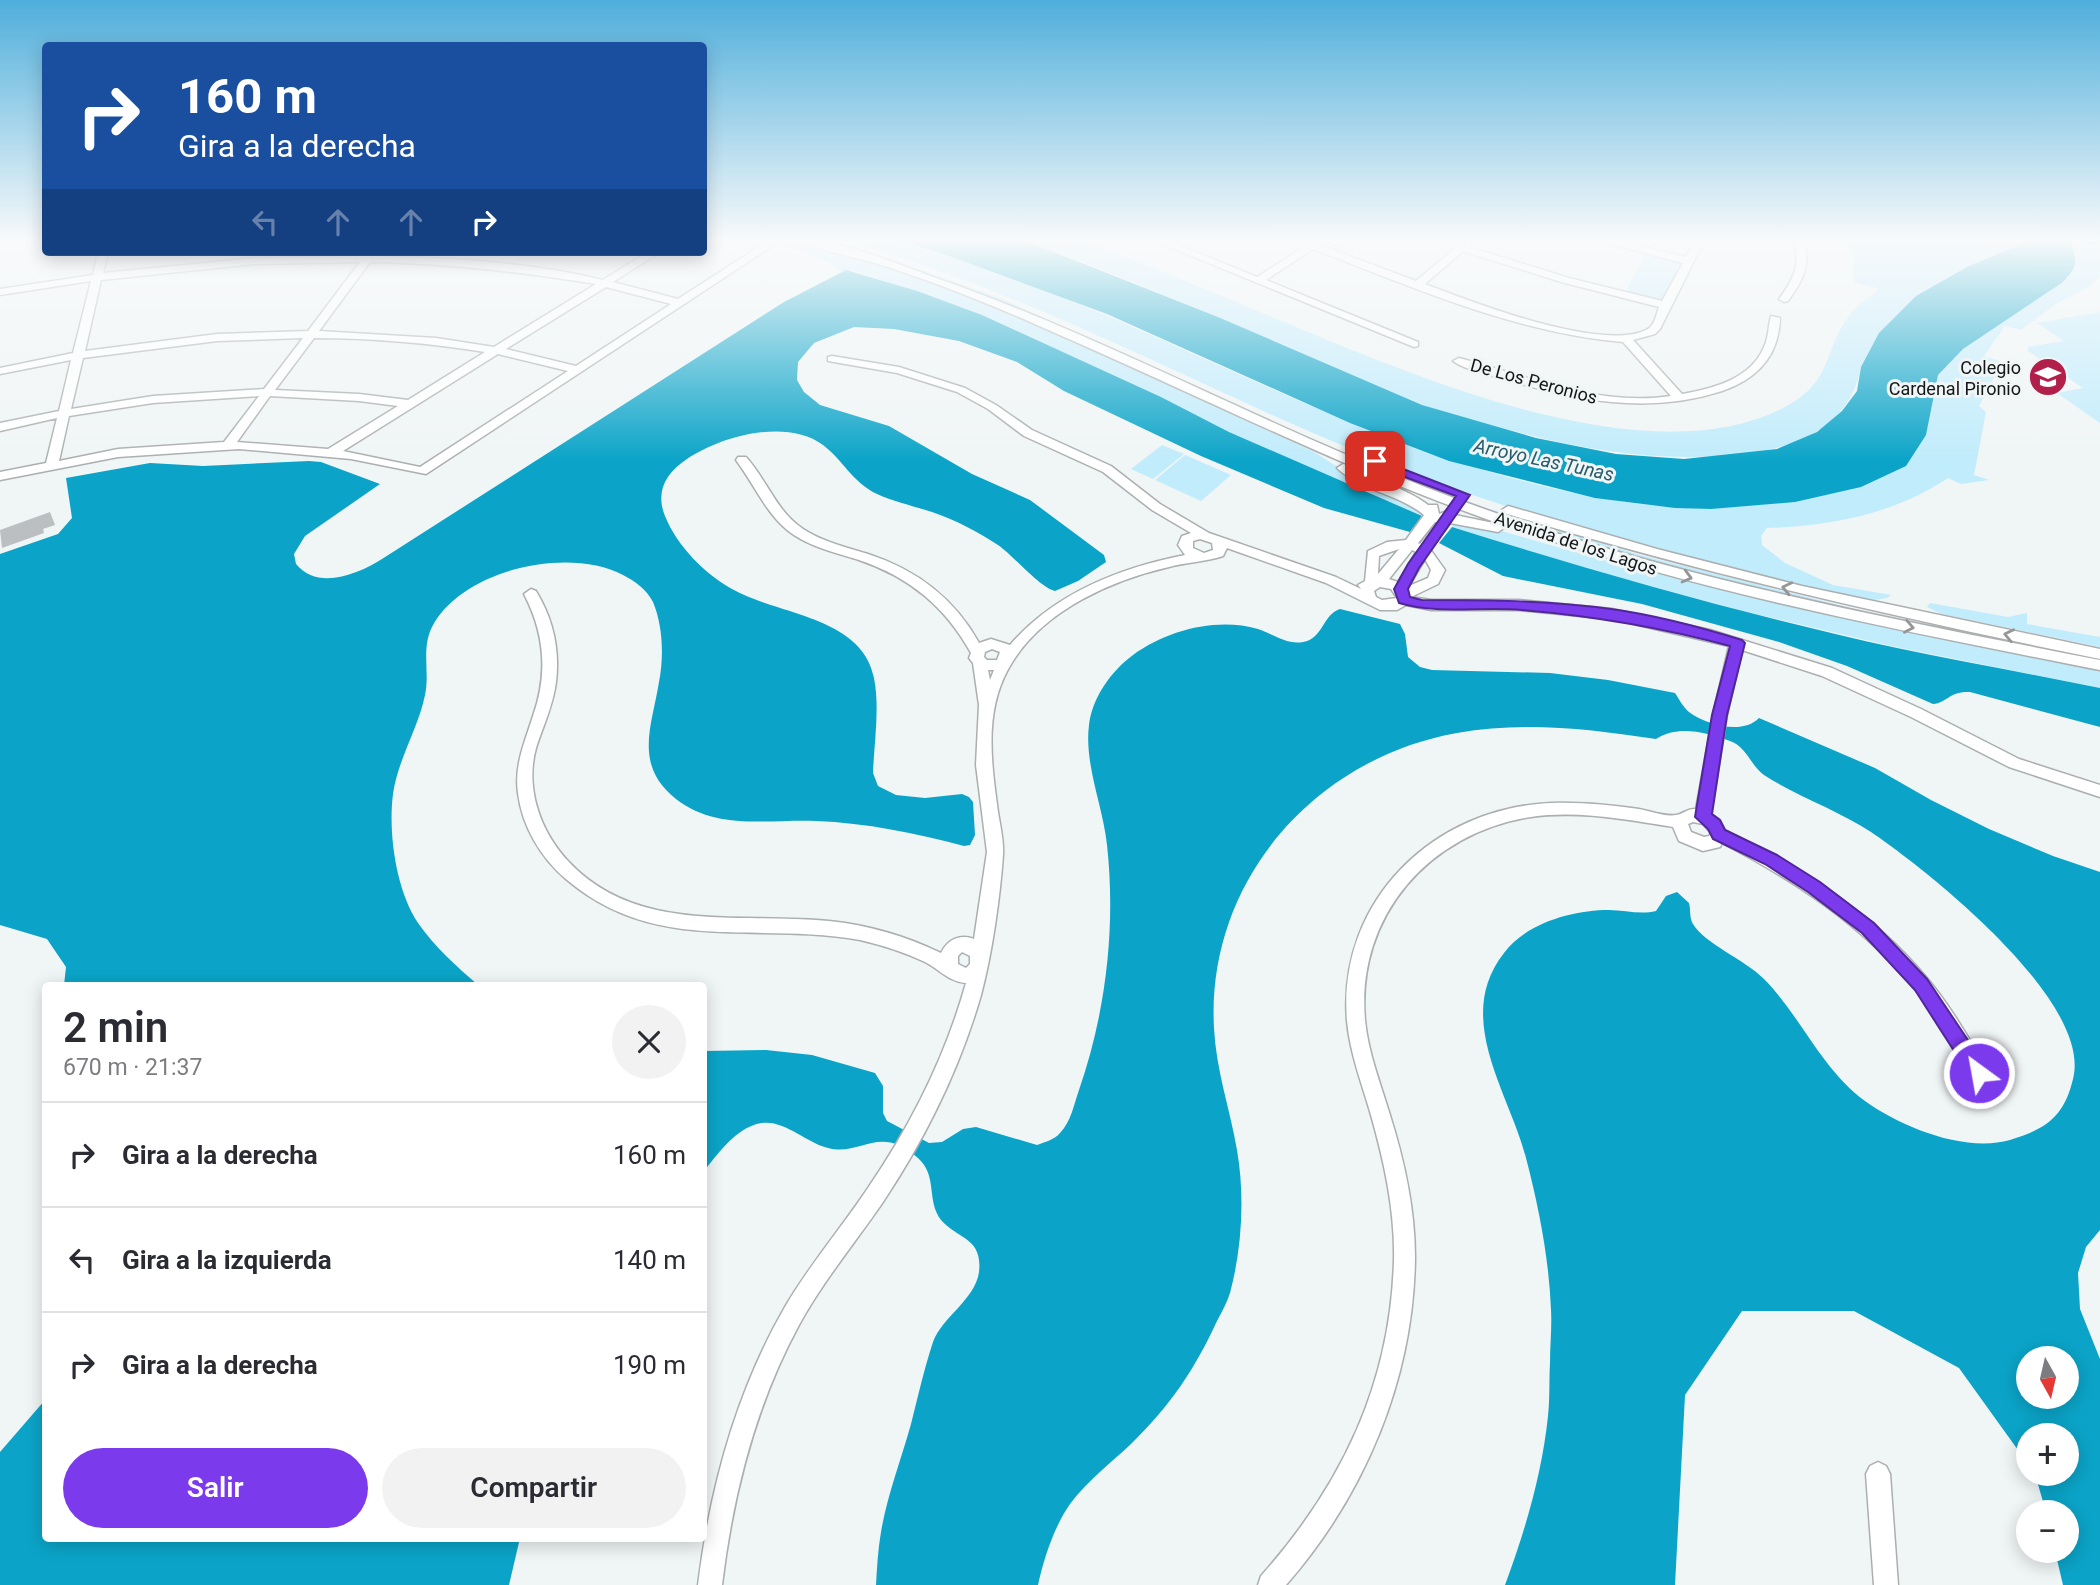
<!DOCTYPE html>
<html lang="es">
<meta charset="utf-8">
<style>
body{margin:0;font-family:Roboto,sans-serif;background:#f2f2f3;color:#2b2b33;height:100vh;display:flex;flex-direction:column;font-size:26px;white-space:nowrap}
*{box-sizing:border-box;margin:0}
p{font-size:23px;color:#7c7c81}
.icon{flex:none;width:38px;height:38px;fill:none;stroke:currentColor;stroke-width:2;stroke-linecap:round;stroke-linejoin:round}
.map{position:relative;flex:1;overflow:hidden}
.drawer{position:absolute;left:42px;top:982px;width:665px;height:560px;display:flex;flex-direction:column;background:#fff;border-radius:7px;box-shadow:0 4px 18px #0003}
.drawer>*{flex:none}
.banner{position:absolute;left:42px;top:42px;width:665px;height:214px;border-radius:7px;box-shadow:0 4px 18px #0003;background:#1a4fa0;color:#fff;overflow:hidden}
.needle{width:46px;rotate:172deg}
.buttons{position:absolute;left:2016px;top:1346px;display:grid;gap:14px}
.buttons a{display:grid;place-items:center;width:63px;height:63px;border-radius:50%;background:#fff;box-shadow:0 4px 18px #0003;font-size:35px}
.pin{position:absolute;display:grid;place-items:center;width:60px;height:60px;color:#fff;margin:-30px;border-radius:14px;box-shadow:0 4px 10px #0006}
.me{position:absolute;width:77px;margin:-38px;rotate:328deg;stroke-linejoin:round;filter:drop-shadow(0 0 5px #0008)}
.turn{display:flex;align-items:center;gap:24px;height:147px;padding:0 21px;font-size:32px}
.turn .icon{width:91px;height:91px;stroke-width:2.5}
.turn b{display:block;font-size:49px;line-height:60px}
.lanes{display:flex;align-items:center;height:66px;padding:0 21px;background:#0003;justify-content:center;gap:35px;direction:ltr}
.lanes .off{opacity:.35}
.round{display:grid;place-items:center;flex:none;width:74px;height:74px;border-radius:37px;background:#f2f2f3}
.overview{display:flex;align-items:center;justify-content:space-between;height:119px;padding:0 21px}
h1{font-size:42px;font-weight:600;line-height:52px}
.action{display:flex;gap:14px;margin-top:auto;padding:14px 21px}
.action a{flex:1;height:80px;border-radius:42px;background:#7c3aed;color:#fff;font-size:28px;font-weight:600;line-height:80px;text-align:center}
.action a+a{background:#f2f2f3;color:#2b2b33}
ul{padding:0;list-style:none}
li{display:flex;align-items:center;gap:21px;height:105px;padding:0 21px;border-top:2px solid #e1e1e2}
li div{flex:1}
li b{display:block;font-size:26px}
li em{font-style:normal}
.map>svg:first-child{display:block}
.green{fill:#c1ecfb}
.water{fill:#0ba4c8;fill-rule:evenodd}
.building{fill:#bbbfc1}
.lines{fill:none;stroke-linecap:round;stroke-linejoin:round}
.minor-casing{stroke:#abafb0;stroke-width:3}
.major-casing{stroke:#d0d0d0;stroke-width:4}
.minor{fill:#fff;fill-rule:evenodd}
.major{fill:#86dcf4;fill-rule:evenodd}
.oneway{stroke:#959696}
.route{fill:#7c3aed;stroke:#51269a;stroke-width:2}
.labels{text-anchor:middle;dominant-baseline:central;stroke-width:6;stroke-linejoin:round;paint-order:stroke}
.far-poi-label{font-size:18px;fill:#141516;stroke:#f0f5f6;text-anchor:end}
.far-street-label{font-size:18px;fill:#141516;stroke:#f0f5f6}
.far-water-label{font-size:19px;font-style:italic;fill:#285b6b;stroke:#f0f5f6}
</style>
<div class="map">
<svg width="2100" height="1585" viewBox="0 0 2100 1585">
<rect width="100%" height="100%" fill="#f0f5f6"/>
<path class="green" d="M810 239H821L899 262 1003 299 1346 455 1433 491 1327 450 1001 302 897 264Z
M838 239C857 239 878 236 896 240 926 245 954 257 982 267 1039 288 1094 309 1149 334 1329 414 1510 504 1711 509L1926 435 1938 375 1963 349 2063 282C2077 268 2077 261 2071 243L2100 248V276L2092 285 2056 304 2021 330 2005 326 1984 356 2002 362 1979 406 1986 412 1974 475 1989 480 1961 484 1948 478C1894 514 1831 526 1767 528L1761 536 1762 545 1785 563 1833 585 1891 595 1887 598 1874 600C1692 564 1510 516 1339 444 1172 374 1014 286 838 239Z
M1021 239H1077L1115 252C1177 278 1239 303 1301 329 1427 381 1651 476 1783 408 1836 381 1821 350 1852 312 1860 303 1870 296 1880 289L1853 282V258L1844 239H2033L2020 247 1861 367C1850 424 1803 446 1749 453 1660 465 1575 449 1488 424 1467 418 1444 413 1422 405 1353 380 1286 346 1218 317 1153 290 1088 263 1021 239Z
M788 243 892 268 968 295 1028 320 1314 452 1355 478 1413 502 1425 513 1422 516 1229 432 1161 397 982 315 855 271H840C832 259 793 250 778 244Z
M1646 253 1683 261 1663 303 1625 293Z
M2100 312V423L2057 393 2083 388 2028 351V347L2064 341 2037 323Z
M1162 445 1184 454 1153 479 1131 469Z
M1185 455 1231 475 1201 501 1155 480Z
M1473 504 1640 555 1887 617 1777 595 1639 558 1531 525Z
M1455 522 1477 524 1596 558 1853 620 2100 669V688L1896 647 1747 612 1601 573 1452 527Z
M1930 603 2008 617 2027 613V624L2100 637V647L1942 614 1927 607Z"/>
<path class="water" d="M895 239H1021L1218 317 1422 405 1536 438 1616 454 1684 459 1777 449 1817 432 1842 411 1857 391 1861 367 1879 333 1916 296 1967 267 2033 239H2070C2076 262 2080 264 2063 282L1963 349 1938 375 1926 435 1906 466 1861 487 1795 502 1711 509 1675 508 1595 498 1449 461 1350 423 1107 314 938 252Z
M846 270 917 291 982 315 1161 397 1229 432 1422 516 1410 532 1324 508 1201 456 1064 391 1017 362 959 341 894 329 854 327 814 343 798 362 797 380 804 392 820 405 889 426 972 474 1030 500 1104 555 1106 562 1078 581 1055 591C1040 588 1014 556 998 545 978 532 956 520 932 512 914 506 894 502 877 494 852 482 843 460 823 445 787 418 721 436 687 459 666 473 655 491 665 516 677 546 705 574 732 589 777 615 862 616 874 678 880 708 874 743 873 773L878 786 896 795 925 798 962 794 969 797 973 802 975 835 970 845 964 846C916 833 866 823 816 821 768 819 717 831 676 799 633 765 652 726 659 682 664 657 663 626 653 602 647 590 635 581 623 575 569 546 462 569 432 627 421 649 430 672 425 695 418 729 398 759 393 794 388 833 396 890 418 923 435 947 456 966 478 985H64L66 967 47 939 0 925V554L58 534 72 518 66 478 150 463 203 466 309 461 321 462 380 484 305 536 294 554 296 564C318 591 358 574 382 559L784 302Z
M1452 527C1599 573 1747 615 1897 648 1964 662 2032 674 2100 688V727L1970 692C1949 691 1947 703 1933 704L1847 666 1779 642 1642 604 1503 576 1439 543Z
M1340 609 1400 624 1405 634 1408 657 1420 667 1432 670 1550 673 1608 680 1675 693C1679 699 1683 707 1689 712 1706 725 1743 735 1759 718L1875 768 1931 800 1989 829 2053 856 2100 872V1230L2086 1247 2078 1273 2080 1309 2100 1359V1585H2063L2055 1551 2067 1550V1512H2046L2035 1474H2067V1435H2028V1464L1959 1368 1854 1311H1742L1685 1395 1675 1585H1505C1525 1531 1542 1474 1548 1416 1550 1398 1549 1380 1550 1363 1550 1345 1552 1327 1551 1310 1549 1259 1539 1208 1526 1158 1509 1092 1453 1018 1504 953 1526 923 1573 910 1609 910 1625 910 1640 915 1656 911L1666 896 1677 892 1689 903C1691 910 1689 917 1693 924 1704 943 1745 960 1763 978 1801 1016 1821 1069 1865 1101 1901 1127 1965 1153 2010 1140 2046 1129 2064 1117 2073 1079 2093 1002 1930 872 1871 832 1838 810 1798 797 1764 775 1751 766 1747 747 1730 741 1705 732 1678 725 1656 739 1590 729 1523 721 1457 733 1315 758 1206 881 1214 1028 1216 1070 1230 1109 1237 1150 1245 1196 1242 1248 1230 1293 1227 1302 1222 1312 1217 1321 1195 1369 1170 1406 1132 1443 1111 1463 1088 1480 1070 1504 1054 1527 1044 1558 1038 1585H876C877 1567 878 1549 881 1532 887 1496 901 1460 911 1424 918 1397 924 1369 933 1342 942 1317 975 1300 979 1272 983 1237 957 1239 941 1220 926 1200 938 1176 918 1158 879 1123 861 1157 828 1148 803 1142 781 1115 754 1125 733 1132 717 1155 704 1171V1051L766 1050 812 1055 875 1073 883 1086V1113L887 1121 929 1143 942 1142 963 1129 976 1127 1037 1145C1045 1142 1054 1140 1060 1133 1071 1122 1074 1104 1079 1090 1106 1012 1116 927 1107 845 1103 806 1084 764 1089 725 1092 698 1111 671 1133 655 1167 630 1217 617 1258 629 1273 634 1287 645 1303 642 1323 639 1323 614 1340 609ZM2028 1358H2067V1396H2028Z
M45 1400 46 1538H520L509 1585H0V1452Z"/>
<path class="building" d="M50 512 55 525 43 529 44 533 2 548 0 530Z"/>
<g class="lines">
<g class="minor-casing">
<path id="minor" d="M771 239 780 241 426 474 351 459 239 449 118 457 0 480V472L46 463 57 418 0 431V423L59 411 71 360 0 374V368L73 353 91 281 0 295V289L93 275 98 252H108L103 273 255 258 365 256 367 252H375V256C451 258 529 262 603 280L648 252H660L613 282 678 299ZM360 262 308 331 217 334 85 351 101 280 255 264ZM370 262C447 263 520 272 596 284L494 347 436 338 319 331ZM606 287 671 304 576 366 506 349ZM303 338 264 389 153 396 71 409 83 358 217 341ZM314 338C372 338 428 343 485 352L408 400 359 394 275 390ZM498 354 568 371 420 467 343 451ZM259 396 224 442 118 449 59 461 69 416 153 403ZM270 396 359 401 398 406 328 449 237 442Z
M796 239C840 239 894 263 936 278 1103 336 1259 423 1425 487 1643 572 1871 615 2100 660V670C1893 629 1688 590 1489 520 1334 465 1188 390 1037 325 985 302 930 280 875 263 850 256 819 251 796 239Z
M1150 239H1164L1257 277 1312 242 1416 281 1466 239H1477L1469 247 1569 278 1662 301 1683 263 1592 239H1611L1686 257 1695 239H1705L1660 329 1655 334 1633 340 1682 394C1712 389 1751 379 1764 347 1769 337 1768 326 1771 316L1780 318C1779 356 1757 379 1722 391 1651 414 1579 402 1508 380 1492 375 1467 371 1453 361L1459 358C1528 376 1598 407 1671 396L1623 342C1515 333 1413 287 1313 249L1266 280 1418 342V346L1414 347ZM1463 251 1561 282 1659 307C1656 315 1655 326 1646 330 1600 352 1472 302 1425 284Z
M1337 239H1351L1340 245H1334L1332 243Z
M1792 239H1802C1813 263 1802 282 1788 301L1784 302 1779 299C1793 280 1803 262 1792 239Z
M832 356 899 367 965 388 996 405 1032 430 1111 466 1160 504 1209 533 1336 577 1361 589 1358 585 1365 581 1368 551 1387 542 1406 540 1424 515C1399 494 1361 491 1337 468L1343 464 1347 465C1372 479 1408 489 1428 505H1437L1439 514 1450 510 1454 511 1455 515 1498 524 1504 528 1498 532 1450 523 1430 549 1445 570 1438 584 1411 597 1431 600H1519L1612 609 1710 630 1832 668 1921 709 2019 759 2100 785V797L2009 767 1911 717 1822 676 1742 650 1727 715 1711 814 1720 821 1725 830C1800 868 1872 912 1926 977 1954 1010 1974 1048 1997 1085L1999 1091 1997 1097 1990 1100 1983 1097C1961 1061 1941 1022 1914 988 1862 925 1794 880 1722 843L1720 847 1703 851 1679 841 1673 827C1627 820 1578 810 1531 817 1429 833 1356 916 1365 1020 1368 1052 1380 1082 1389 1112 1404 1159 1415 1208 1415 1257 1414 1378 1365 1495 1286 1585H1258L1261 1576C1342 1485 1391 1383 1394 1259 1395 1210 1384 1161 1371 1115 1362 1084 1350 1053 1347 1021 1337 900 1435 807 1552 803 1581 802 1610 805 1639 809 1650 811 1665 817 1676 815 1684 814 1687 808 1696 809L1713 715 1729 646 1612 619 1519 610H1431L1406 605 1397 610H1380L1326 583 1227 548 1223 556C1205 562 1187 562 1169 567 1112 580 1045 610 1013 661 983 707 991 760 998 812 1000 825 1004 841 1003 855 1000 898 992 954 981 995 960 1068 925 1139 883 1202 855 1243 823 1281 799 1325 755 1406 733 1494 722 1585H698C710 1488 736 1392 785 1307 810 1264 843 1226 870 1185 912 1123 946 1055 966 983 949 982 939 969 925 962 904 952 882 945 860 940 755 921 656 956 566 879 541 858 522 826 518 793 514 765 525 742 533 716 548 674 545 634 524 594L531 589 536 591C553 619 560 649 556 682 553 706 543 726 536 748 525 788 540 831 568 861 637 935 740 912 829 921 868 925 906 936 941 953 948 939 960 934 974 939L987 852 976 765 979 705 973 663 969 658 971 653C945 606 909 577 859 560 837 553 814 548 794 535 767 517 755 485 736 460L738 457H746C767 480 776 511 803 529 823 542 846 547 868 554 917 570 954 598 979 643L991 639 1010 645C1055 593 1119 568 1185 555L1178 545 1182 536 1191 533 1152 510 1103 472 1024 436 988 409 957 392 897 373 828 361V357ZM1435 522H1437L1420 544 1418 543ZM1200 539 1212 543 1213 550 1204 553 1193 548V541ZM1399 549 1378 574 1379 556ZM1412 550 1416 552 1398 582 1389 579ZM1425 559 1431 570 1428 578 1409 586ZM1380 587 1391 589 1397 598 1382 600 1376 597 1374 591ZM992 649 1000 652 997 660H987L984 657 985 652ZM988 670H994L990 680ZM1693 822 1703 824 1711 833 1709 836 1704 837 1691 832 1688 824ZM962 952 970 956V964L966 968 958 964V956Z
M1508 506 1657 549 1802 586 2100 649V659C1899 618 1700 573 1504 513L1502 510Z
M1878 1462 1886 1466 1890 1474 1898 1585H1874L1866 1474 1870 1466Z"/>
</g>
<g class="major-casing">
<path id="major" d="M2079 239H2100V246L2081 242Z"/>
</g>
<use href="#minor" class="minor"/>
<use href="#major" class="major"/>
</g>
<defs><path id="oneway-chevron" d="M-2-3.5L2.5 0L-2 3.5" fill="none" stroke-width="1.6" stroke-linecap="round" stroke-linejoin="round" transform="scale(1.75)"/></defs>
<g class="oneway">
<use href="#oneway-chevron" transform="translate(1687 577) rotate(15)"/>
<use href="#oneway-chevron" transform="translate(1787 588) rotate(-167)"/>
<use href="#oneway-chevron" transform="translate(1909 627) rotate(11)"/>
<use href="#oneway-chevron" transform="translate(2009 635) rotate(-168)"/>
</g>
<linearGradient id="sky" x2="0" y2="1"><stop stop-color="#4faedb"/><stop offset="0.52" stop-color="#f8fafb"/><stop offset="1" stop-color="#f8fafb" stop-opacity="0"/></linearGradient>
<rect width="2100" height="461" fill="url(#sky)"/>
<path class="route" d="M1375 458 1470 495 1419 568 1408 589 1410 597 1422 600C1486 600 1548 600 1611 609 1655 615 1700 627 1742 640L1745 643 1727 715 1712 814 1720 820 1725 830 1777 855 1820 882 1874 923 1927 979 1986 1067 1989 1073 1986 1079 1979 1082 1972 1079 1915 990 1862 933 1808 892 1765 864 1713 839 1708 829 1695 817 1712 715 1730 646C1660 627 1595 616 1522 610 1481 606 1439 615 1399 603L1394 589 1408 564 1456 496 1370 464 1369 461Z"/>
<defs>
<g id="school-disc" transform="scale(2.0125)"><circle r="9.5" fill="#b11f4a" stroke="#f0f5f6"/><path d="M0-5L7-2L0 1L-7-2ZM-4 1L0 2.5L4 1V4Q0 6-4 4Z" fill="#fff"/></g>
</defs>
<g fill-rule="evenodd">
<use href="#school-disc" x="2048" y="377"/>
</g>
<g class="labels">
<g class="far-poi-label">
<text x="2021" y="367">Colegio<tspan x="2021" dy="21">Cardenal Pironio</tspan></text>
</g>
<g class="far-street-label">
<text transform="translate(1534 381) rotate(15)">De Los Peronios</text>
<text transform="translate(1576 543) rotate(18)">Avenida de los Lagos</text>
</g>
<g class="far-water-label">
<text transform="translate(1544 460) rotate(12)">Arroyo Las Tunas</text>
</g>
</g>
</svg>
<div class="buttons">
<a><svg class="needle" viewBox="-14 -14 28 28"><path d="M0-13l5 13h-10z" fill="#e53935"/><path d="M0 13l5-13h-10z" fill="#7c7c81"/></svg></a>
<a>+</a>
<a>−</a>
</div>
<div class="pin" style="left:1375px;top:461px;background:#d93025"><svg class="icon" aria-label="arrive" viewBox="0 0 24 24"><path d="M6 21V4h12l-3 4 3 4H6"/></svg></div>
<svg class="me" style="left:1979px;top:1073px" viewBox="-20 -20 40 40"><circle r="17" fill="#7c3aed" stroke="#fff" stroke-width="3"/><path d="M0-11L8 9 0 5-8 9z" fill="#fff"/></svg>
<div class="banner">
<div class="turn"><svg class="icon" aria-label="right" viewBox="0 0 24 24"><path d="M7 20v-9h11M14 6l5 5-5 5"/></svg><div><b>160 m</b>Gira a la derecha</div></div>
<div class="lanes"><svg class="icon off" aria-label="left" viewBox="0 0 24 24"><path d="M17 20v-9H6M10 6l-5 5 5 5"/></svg><svg class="icon off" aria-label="ahead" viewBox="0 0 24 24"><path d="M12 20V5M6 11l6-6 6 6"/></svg><svg class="icon off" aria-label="ahead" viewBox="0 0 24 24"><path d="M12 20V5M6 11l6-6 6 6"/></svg><svg class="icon" aria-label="right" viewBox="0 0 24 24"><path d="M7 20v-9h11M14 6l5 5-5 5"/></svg></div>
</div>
<section class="drawer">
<div class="overview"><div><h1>2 min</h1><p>670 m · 21:37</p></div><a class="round"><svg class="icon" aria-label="close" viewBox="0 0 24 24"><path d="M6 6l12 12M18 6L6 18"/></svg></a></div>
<ul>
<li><svg class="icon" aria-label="right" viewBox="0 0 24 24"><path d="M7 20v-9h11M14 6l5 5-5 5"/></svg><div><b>Gira a la derecha</b></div><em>160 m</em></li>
<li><svg class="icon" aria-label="left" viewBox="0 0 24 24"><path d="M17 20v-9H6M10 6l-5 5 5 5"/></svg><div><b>Gira a la izquierda</b></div><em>140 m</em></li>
<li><svg class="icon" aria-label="right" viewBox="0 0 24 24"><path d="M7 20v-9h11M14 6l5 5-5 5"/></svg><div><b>Gira a la derecha</b></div><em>190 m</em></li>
</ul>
<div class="action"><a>Salir</a><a>Compartir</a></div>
</section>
</div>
